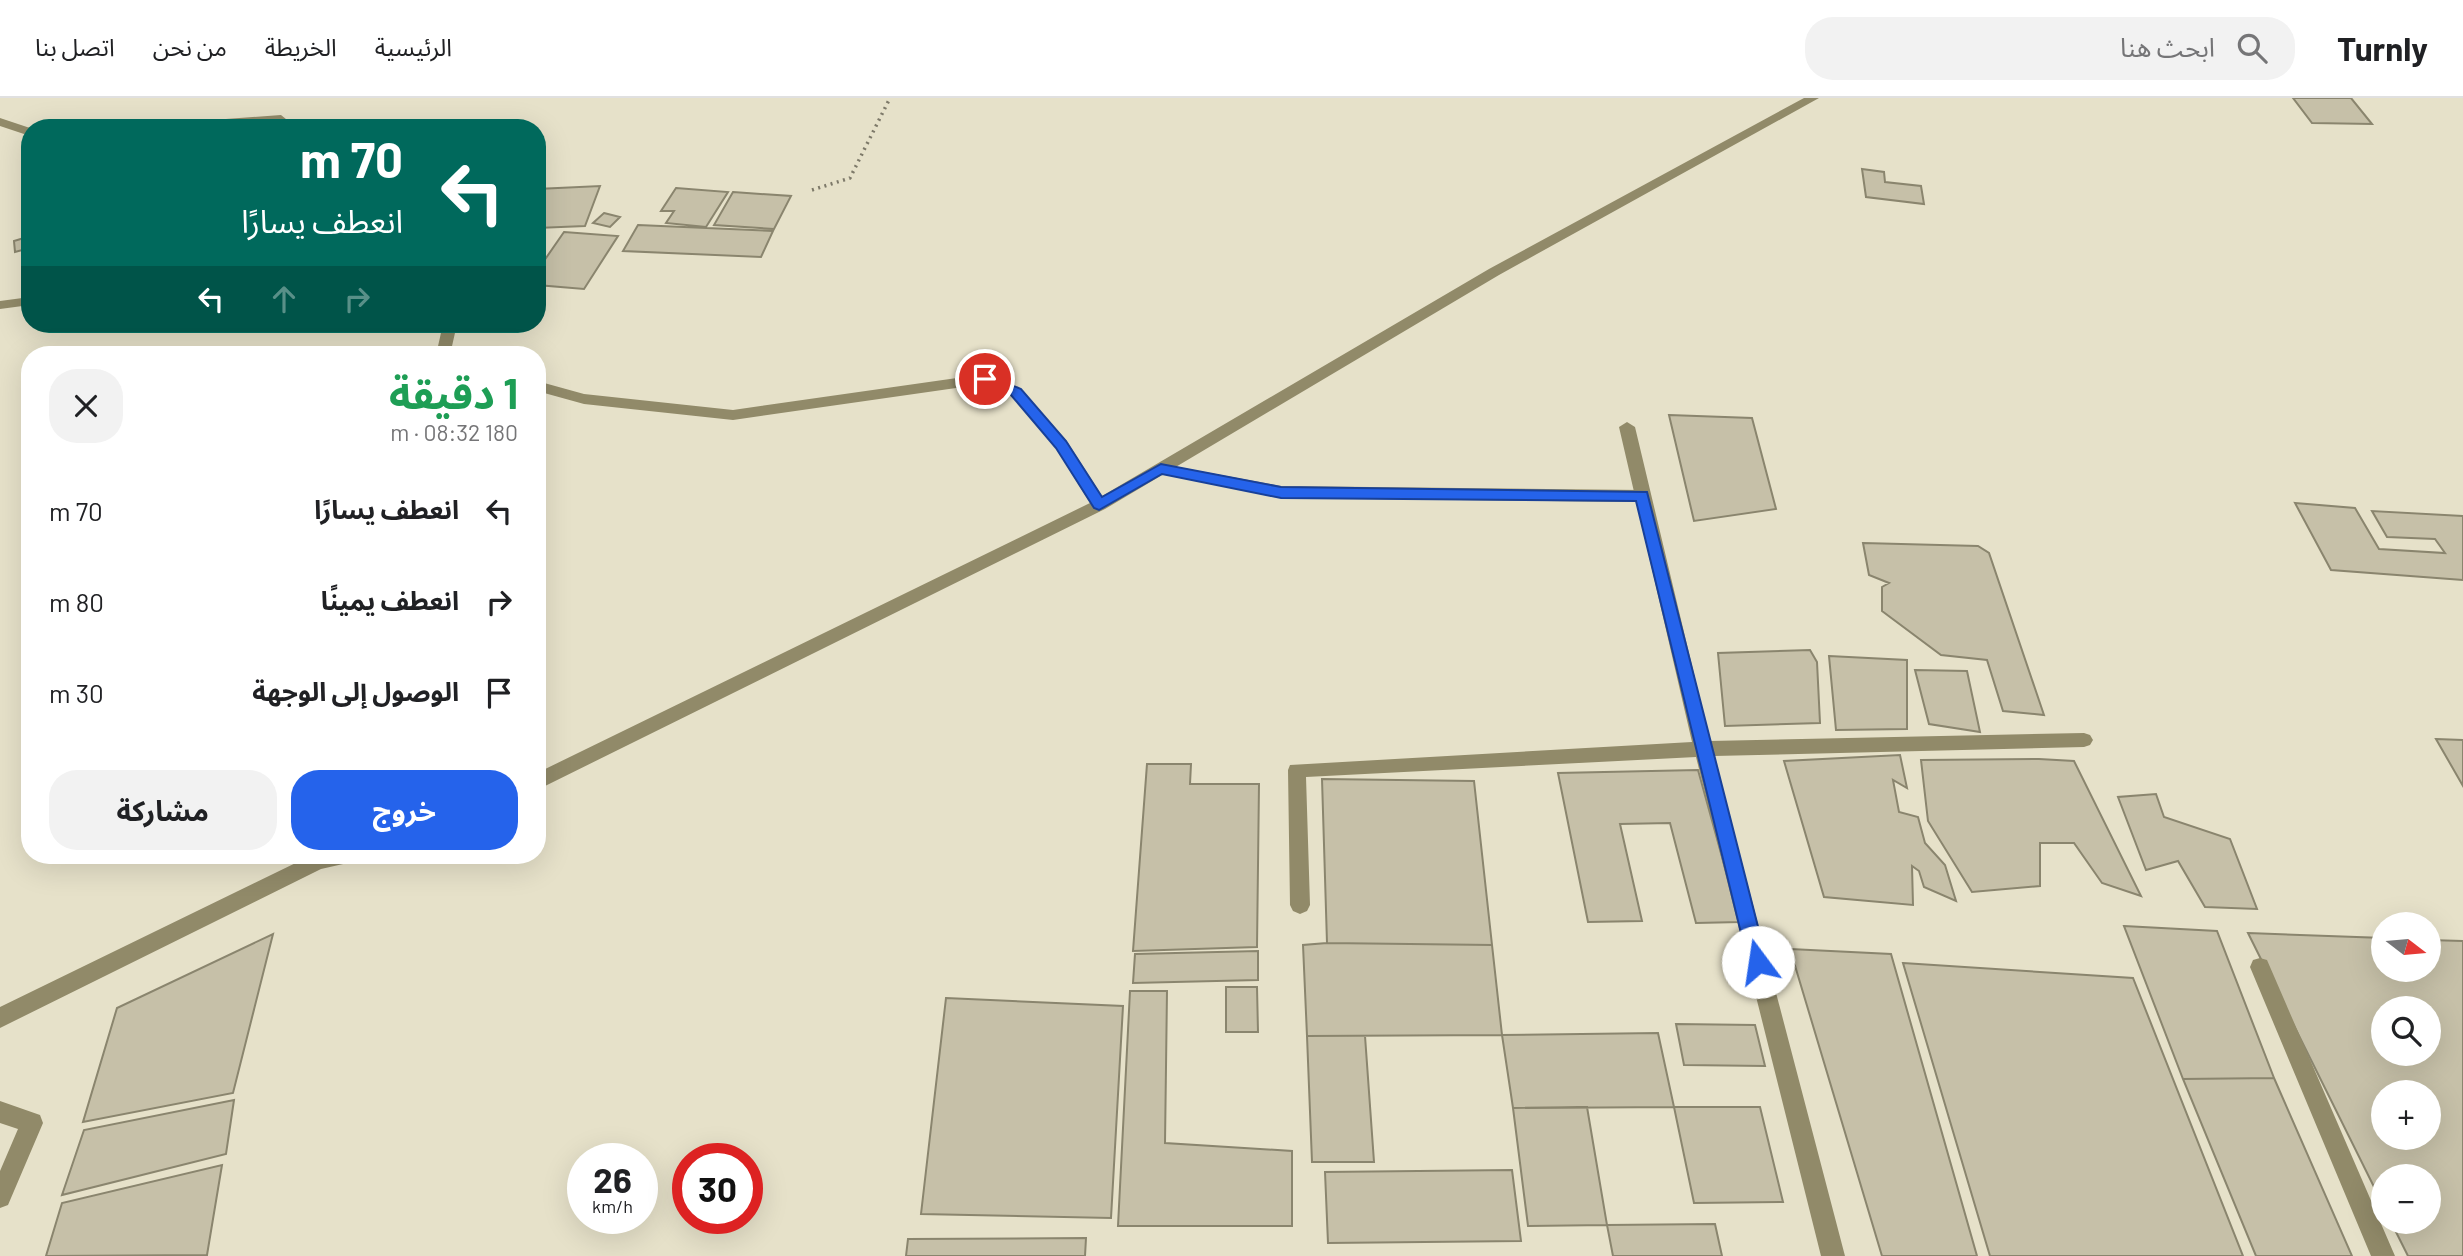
<!DOCTYPE html>
<html lang="ar">
<meta charset="utf-8">
<style>
body{margin:0;font-family:Barlow,"Noto Sans Arabic",sans-serif;background:#f2f2f2;color:#202124;direction:rtl;height:100vh;display:flex;flex-direction:column;font-size:26px;white-space:nowrap}
*{box-sizing:border-box;margin:0}
p{font-size:23px;color:#757577}
.icon{flex:none;width:38px;height:38px;fill:none;stroke:currentColor;stroke-width:2;stroke-linecap:round;stroke-linejoin:round}
.map{position:relative;flex:1;overflow:hidden;direction:ltr}
.details{position:absolute;left:21px;top:248px;width:525px;height:518px;display:flex;flex-direction:column;background:#fff;border-radius:28px;box-shadow:0 7px 28px #0002;direction:rtl}
.details>*{flex:none}
.top-card{position:absolute;left:21px;top:21px;width:525px;height:214px;border-radius:28px;box-shadow:0 7px 28px #0002;direction:rtl;background:#00695c;color:#fff;overflow:hidden}
.needle{width:46px;rotate:106deg}
.buttons{position:absolute;left:2371px;top:814px;display:grid;gap:14px}
.buttons a{display:grid;place-items:center;width:70px;height:70px;border-radius:50%;background:#fff;box-shadow:0 7px 28px #0002;font-size:35px}
.speed{position:absolute;left:567px;top:1045px;display:flex;gap:14px;font-size:35px;font-weight:700;text-align:center}
.speed>*{display:grid;place-content:center;width:91px;height:91px;border-radius:50%;background:#fff;box-shadow:0 7px 28px #0002;line-height:1}
.speed small{font-size:18px;font-weight:400}
.speed .limit{border:10px solid #d22;background:#fff;color:#111}
.pin{position:absolute;display:grid;place-items:center;width:60px;height:60px;color:#fff;margin:-30px;border:4px solid #fff;border-radius:50%;box-shadow:0 2px 7px #0007}
.me{position:absolute;width:77px;margin:-38px;rotate:346deg;stroke-linejoin:round;filter:drop-shadow(0 0 5px #0008)}
.turn{display:flex;align-items:center;gap:24px;height:147px;padding:0 28px;font-size:32px}
.turn .icon{width:91px;height:91px;stroke-width:2.5}
.turn b{display:block;font-size:49px;line-height:60px}
.lanes{display:flex;align-items:center;height:66px;padding:0 28px;background:#0003;justify-content:center;gap:35px;direction:ltr}
.lanes .off{opacity:.35}
.round{display:grid;place-items:center;flex:none;width:74px;height:74px;border-radius:28px;background:#f2f2f2}
.summary{display:flex;align-items:center;justify-content:space-between;height:119px;padding:0 28px}
h1{font-size:42px;font-weight:700;line-height:52px;color:#1e9e55}
.action{display:flex;gap:14px;margin-top:auto;padding:14px 28px}
.action a{flex:1;height:80px;border-radius:28px;background:#2563eb;color:#fff;font-size:28px;font-weight:700;line-height:80px;text-align:center}
.action a+a{background:#f2f2f2;color:#202124}
ul{padding:0;list-style:none}
li{display:flex;align-items:center;gap:21px;height:91px;padding:0 28px}
li div{flex:1}
li b{display:block;font-size:26px}
li em{font-style:normal}
header{display:flex;align-items:center;gap:42px;box-sizing:border-box;height:98px;padding:0 35px;background:#fff;border-bottom:2px solid #e0e0e0}
header strong{font-size:33px}
nav{display:flex;gap:38px;margin-inline-start:auto;font-size:24px}
.search{width:490px;height:63px;background:#f2f2f2;display:flex;align-items:center;gap:18px;box-sizing:border-box;padding:0 24px;border-radius:28px;color:#757577;font-size:26px}
.map>svg:first-child{display:block}
.building{fill:#c6c0a8;stroke:#8a856e;stroke-width:2;fill-rule:evenodd}
.lines{fill:none;stroke-linecap:round;stroke-linejoin:round}
.path{stroke:#7d7969;stroke-width:3.5;stroke-dasharray:2 4.5;stroke-linecap:butt}
.lane{fill:#918a69;fill-rule:evenodd}
.street{fill:#918a69;fill-rule:evenodd}
.route{fill:#2563eb;stroke:#184099;stroke-width:2}
</style>
<header>
<strong>Turnly</strong>
<div class="search"><svg class="icon" aria-label="search" viewBox="0 0 24 24"><circle cx="10" cy="10" r="6"/><path d="M15 15l6 6"/></svg>ابحث هنا</div>
<nav><a>الرئيسية</a><a>الخريطة</a><a>من نحن</a><a>اتصل بنا</a></nav>
</header>
<div class="map">
<svg width="2463" height="1158" viewBox="0 0 2463 1158">
<rect width="100%" height="100%" fill="#e6e1c9"/>
<path class="building" d="M2293 0H2351L2372 26 2312 25Z
M1862 71 1884 74 1885 84 1921 88 1924 106 1866 99Z
M600 88 585 128 537 130V91Z
M676 90 728 94 706 129 666 125 674 113H661Z
M733 94 791 98 774 131 714 127Z
M604 115 620 119 610 129 593 125Z
M638 127 773 133 761 159 623 153Z
M30 130V150L15 154 14 143 24 140 23 132Z
M564 134 618 138 584 191 537 187V173Z
M1669 317 1752 320 1776 411 1694 423Z
M2295 405 2355 410 2379 451 2445 455 2435 441 2387 439 2372 413 2463 418V482L2331 472Z
M1863 445 1978 448 1989 455 2044 617 2003 613 1987 562 1941 557 1882 513V489L1889 485 1869 477Z
M1810 552 1817 564 1820 625 1725 628 1718 555Z
M1829 558 1907 562V631L1836 632Z
M1915 572 1967 573 1980 634 1929 626Z
M2436 641 2463 642V688Z
M1900 657 1907 690 1893 682 1899 714 1918 719 1925 745 1945 767 1956 803 1924 789 1919 773 1912 768 1913 807 1824 799 1784 663Z
M2039 661 2074 663 2141 798 2102 785 2074 745H2040V788L1972 794 1928 723 1921 662Z
M1147 666H1191L1190 686H1259L1257 849 1133 853Z
M1698 672 1740 824 1696 825 1670 725 1620 726 1642 823 1588 824 1558 675Z
M1322 681 1474 683 1492 847 1327 845Z
M2156 696 2164 719 2230 741 2257 811 2205 809 2178 763 2146 772 2118 699Z
M2124 828 2217 833 2274 980 2183 981Z
M2248 835 2384 840V872H2429V842L2463 843V1158H2408L2391 1124H2429V1078H2384V1109ZM2384 910H2429V956H2384ZM2384 994H2429V1040H2384Z
M273 836 233 995 83 1024 117 910Z
M1327 845 1492 847 1502 937 1307 938 1303 847Z
M1790 851 1891 856 1977 1158H1882Z
M1258 853V882L1133 885 1135 856Z
M1903 865 2133 880 2243 1158H1990Z
M1226 889H1257L1258 934H1226Z
M1130 893H1167L1165 1045 1292 1053V1128H1118Z
M946 900 1123 908 1111 1120 921 1116Z
M1676 926 1755 927 1765 968 1684 967Z
M1658 935 1674 1009 1513 1010 1502 937Z
M1307 938H1365L1374 1064H1312Z
M2274 980 2352 1158H2256L2183 981Z
M234 1002 226 1056 62 1097 84 1032Z
M1587 1009 1607 1127 1528 1128 1513 1010Z
M1674 1009H1760L1783 1104 1694 1105Z
M222 1067 207 1157 46 1158 62 1105Z
M1512 1072 1521 1143 1328 1145 1325 1074Z
M1715 1126 1722 1158H1613L1607 1127Z
M1086 1140 1085 1158H906L908 1141Z"/>
<g class="lines">
<path class="path" d="M812 92 850 80 890 0"/>
<path class="lane" d="M1161 366 1281 388 1642 392 1650 398 1642 404 1281 400 1156 375 1153 371Z"/>
<path class="street" d="M1804 0H1819L1499 177 1105 411 537 692V675L1090 405 1056 350 1011 297 984 286 733 322 584 306 537 293V283L584 296 733 312 985 276 1021 291 1066 342 1102 398 1489 171Z
M281 17 297 30H284L278 25 212 30H153L159 26Z
M0 20 30 30V38L0 28Z
M30 199V207L0 211V203Z
M443 226H457L450 257H436Z
M1627 324 1635 329 1710 643 2084 635 2090 637 2093 642 2090 647 2084 649 1714 658 1845 1158H1821L1696 659 1306 679 1310 807 1307 813 1300 816 1293 813 1290 807 1288 672 1290 667 1692 644 1619 329Z
M310 758H355L352 764 321 771 0 930V909Z
M2260 860 2267 862 2395 1158H2371L2250 869 2253 862Z
M0 1003 40 1017 43 1025 8 1107 0 1110V1073L18 1031 0 1025Z"/>
</g>
<path class="route" d="M985 276 1021 291 1066 343 1102 399 1161 366 1281 389 1647 394 1767 864 1764 870 1758 873 1751 870 1748 864 1636 403 1281 400 1162 376 1099 412 1094 410 1056 350 1011 297 980 284V277Z"/>
</svg>
<div class="buttons">
<a><svg class="needle" viewBox="-14 -14 28 28"><path d="M0-13l5 13h-10z" fill="#e53935"/><path d="M0 13l5-13h-10z" fill="#757577"/></svg></a>
<a><svg class="icon" aria-label="search" viewBox="0 0 24 24"><circle cx="10" cy="10" r="6"/><path d="M15 15l6 6"/></svg></a>
<a>+</a>
<a>−</a>
</div>
<div class="speed"><div>26<small>km/h</small></div><div class="limit">30</div></div>
<div class="pin" style="left:985px;top:281px;background:#d93025"><svg class="icon" aria-label="arrive" viewBox="0 0 24 24"><path d="M6 21V4h12l-3 4 3 4H6"/></svg></div>
<svg class="me" style="left:1758px;top:864px" viewBox="-20 -20 40 40"><circle r="19" fill="#fff"/><path d="M0-13L10 11 0 6-10 11z" fill="#2563eb"/></svg>
<div class="top-card">
<div class="turn"><svg class="icon" aria-label="left" viewBox="0 0 24 24"><path d="M17 20v-9H6M10 6l-5 5 5 5"/></svg><div><b>70 m</b>انعطف يسارًا</div></div>
<div class="lanes"><svg class="icon" aria-label="left" viewBox="0 0 24 24"><path d="M17 20v-9H6M10 6l-5 5 5 5"/></svg><svg class="icon off" aria-label="ahead" viewBox="0 0 24 24"><path d="M12 20V5M6 11l6-6 6 6"/></svg><svg class="icon off" aria-label="right" viewBox="0 0 24 24"><path d="M7 20v-9h11M14 6l5 5-5 5"/></svg></div>
</div>
<section class="details">
<div class="summary"><div><h1>1 دقيقة</h1><p>180 m · 08:32</p></div><a class="round"><svg class="icon" aria-label="close" viewBox="0 0 24 24"><path d="M6 6l12 12M18 6L6 18"/></svg></a></div>
<ul>
<li><svg class="icon" aria-label="left" viewBox="0 0 24 24"><path d="M17 20v-9H6M10 6l-5 5 5 5"/></svg><div><b>انعطف يسارًا</b></div><em>70 m</em></li>
<li><svg class="icon" aria-label="right" viewBox="0 0 24 24"><path d="M7 20v-9h11M14 6l5 5-5 5"/></svg><div><b>انعطف يمينًا</b></div><em>80 m</em></li>
<li><svg class="icon" aria-label="arrive" viewBox="0 0 24 24"><path d="M6 21V4h12l-3 4 3 4H6"/></svg><div><b>الوصول إلى الوجهة</b></div><em>30 m</em></li>
</ul>
<div class="action"><a>خروج</a><a>مشاركة</a></div>
</section>
</div>
